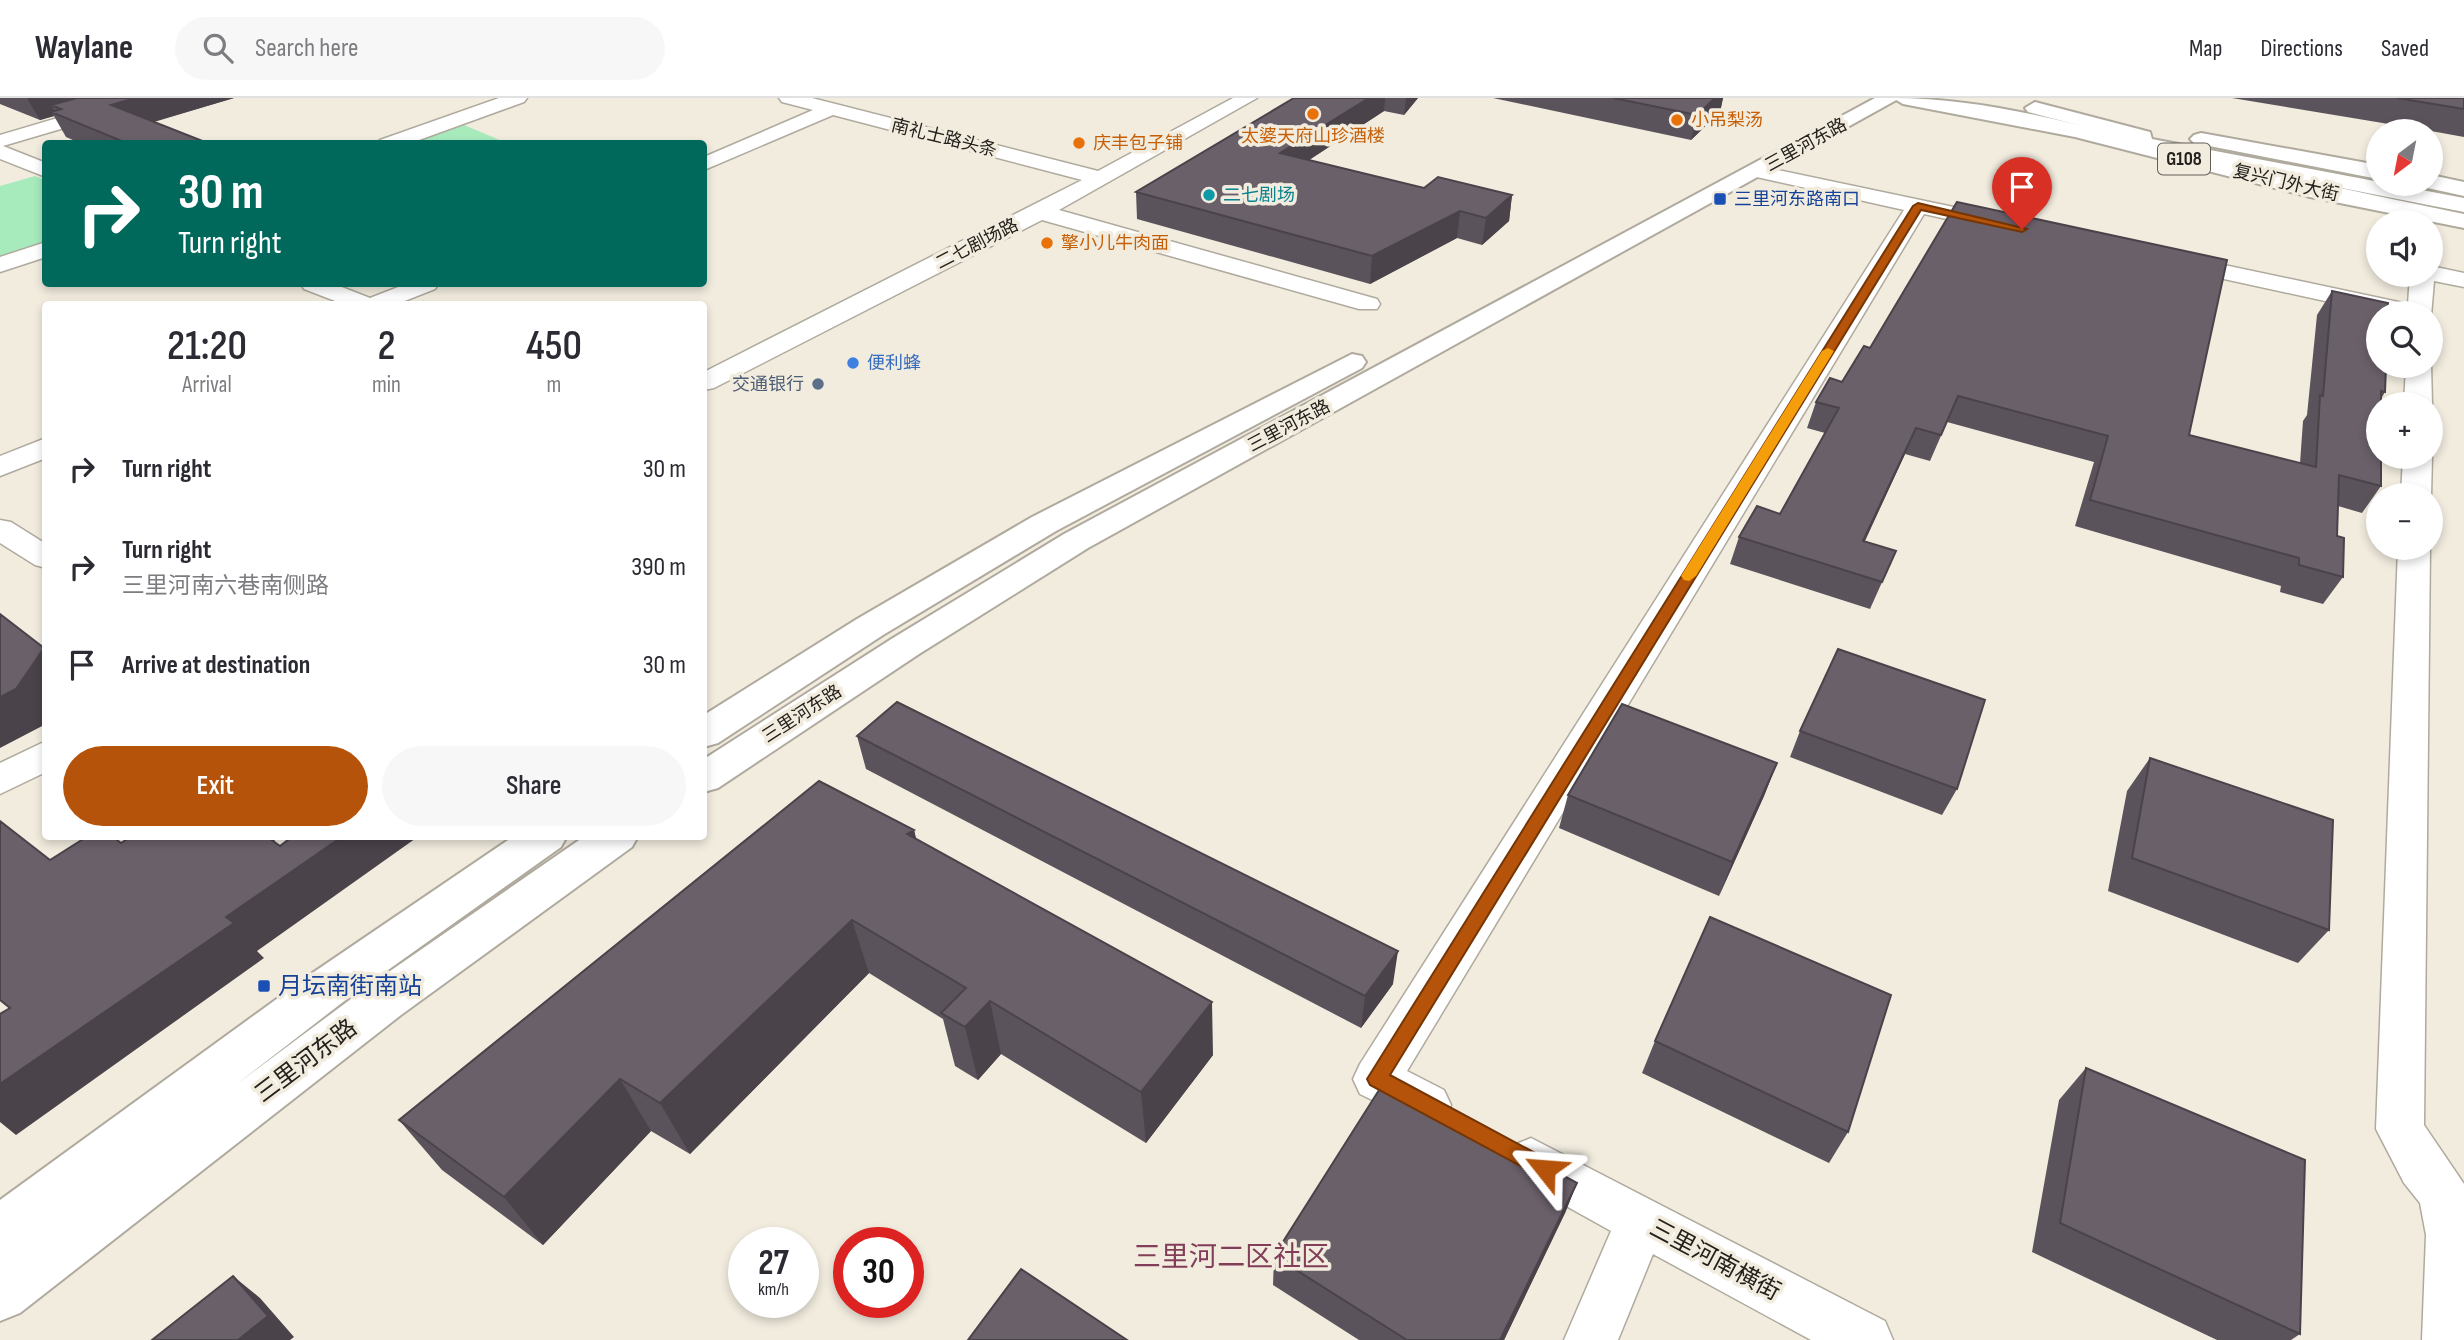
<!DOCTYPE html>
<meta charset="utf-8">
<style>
body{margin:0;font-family:"Sofia Sans Condensed","Noto Sans SC",sans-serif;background:#f7f7f7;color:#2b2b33;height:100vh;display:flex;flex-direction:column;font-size:26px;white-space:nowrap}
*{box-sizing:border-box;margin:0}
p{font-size:23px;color:#7c7c81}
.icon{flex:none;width:38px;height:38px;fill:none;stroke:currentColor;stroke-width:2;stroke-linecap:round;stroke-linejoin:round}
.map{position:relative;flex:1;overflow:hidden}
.details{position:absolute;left:42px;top:203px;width:665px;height:539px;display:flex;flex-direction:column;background:#fff;border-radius:7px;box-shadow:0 4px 10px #0003}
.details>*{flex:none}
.banner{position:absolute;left:42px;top:42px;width:665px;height:147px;border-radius:7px;box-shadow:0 4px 10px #0003;background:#00695c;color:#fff;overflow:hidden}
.needle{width:46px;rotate:212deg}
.fabs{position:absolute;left:2366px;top:21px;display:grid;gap:14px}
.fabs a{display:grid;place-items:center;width:77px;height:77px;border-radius:50%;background:#fff;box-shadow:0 4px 10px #0003;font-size:35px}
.speed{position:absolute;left:728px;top:1129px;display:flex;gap:14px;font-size:35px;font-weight:700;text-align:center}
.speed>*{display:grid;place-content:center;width:91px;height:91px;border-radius:50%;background:#fff;box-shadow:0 4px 10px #0003;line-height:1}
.speed small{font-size:18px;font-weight:400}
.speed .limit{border:10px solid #d22;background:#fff;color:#111}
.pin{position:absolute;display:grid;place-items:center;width:60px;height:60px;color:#fff;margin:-72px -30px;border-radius:50% 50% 50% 0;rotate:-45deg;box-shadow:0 0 7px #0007}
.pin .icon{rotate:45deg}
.me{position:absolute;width:77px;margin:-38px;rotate:298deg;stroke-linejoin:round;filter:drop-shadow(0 0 5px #0008)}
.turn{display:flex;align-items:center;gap:24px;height:147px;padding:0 21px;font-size:32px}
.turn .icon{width:91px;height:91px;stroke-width:2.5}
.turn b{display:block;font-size:49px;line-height:60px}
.eta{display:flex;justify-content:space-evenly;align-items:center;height:119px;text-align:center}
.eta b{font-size:42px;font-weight:600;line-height:49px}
.primary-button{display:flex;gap:14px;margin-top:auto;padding:14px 21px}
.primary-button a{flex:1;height:80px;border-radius:42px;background:#b45309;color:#fff;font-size:28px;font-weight:600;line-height:80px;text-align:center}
.primary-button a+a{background:#f7f7f7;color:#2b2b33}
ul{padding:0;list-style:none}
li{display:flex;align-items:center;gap:21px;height:98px;padding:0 21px}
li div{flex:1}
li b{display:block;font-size:26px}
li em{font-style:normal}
header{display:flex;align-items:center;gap:42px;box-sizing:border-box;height:98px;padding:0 35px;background:#fff;border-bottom:2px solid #e1e1e2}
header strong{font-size:33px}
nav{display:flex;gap:38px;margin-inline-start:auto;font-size:24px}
.search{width:490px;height:63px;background:#f7f7f7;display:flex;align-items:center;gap:18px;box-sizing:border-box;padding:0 24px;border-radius:38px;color:#7c7c81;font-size:26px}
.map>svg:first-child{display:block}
.green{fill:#a7ebbd}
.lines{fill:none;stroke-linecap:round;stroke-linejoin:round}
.street-casing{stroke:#afaa9d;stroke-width:3}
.secondary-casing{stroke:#afaa9d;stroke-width:4}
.primary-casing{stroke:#afaa9d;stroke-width:4}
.highway-casing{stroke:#afaa9d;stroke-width:4}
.street{fill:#fff;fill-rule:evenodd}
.secondary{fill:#fff;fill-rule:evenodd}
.primary{fill:#fff;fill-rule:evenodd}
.highway{fill:#fff;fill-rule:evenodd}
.wall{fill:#5b535b}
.shaded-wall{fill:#4a434a}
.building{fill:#6a606a;stroke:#4a434a;stroke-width:2}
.route{fill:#b45309;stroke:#753606;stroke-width:2}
.slow{fill:#f59e0b}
.food-dot{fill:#e8710a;stroke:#f2ecdf;stroke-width:2.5}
.culture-dot{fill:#0f9aa8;stroke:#f2ecdf;stroke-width:2.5}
.transit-dot{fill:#1a4fb4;stroke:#f2ecdf;stroke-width:2.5}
.shop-dot{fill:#3f7fe0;stroke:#f2ecdf;stroke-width:2.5}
.service-dot{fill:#5c6f8a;stroke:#f2ecdf;stroke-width:2.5}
.labels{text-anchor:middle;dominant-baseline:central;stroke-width:7;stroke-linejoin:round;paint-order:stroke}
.far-food-label{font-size:18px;fill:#c56008;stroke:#f2ecdf;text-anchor:start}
.far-street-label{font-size:18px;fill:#24211d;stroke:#f2ecdf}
.far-culture-label{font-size:18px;fill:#0d838f;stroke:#f2ecdf;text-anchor:start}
.far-transit-label{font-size:18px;fill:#164399;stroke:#f2ecdf;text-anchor:start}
.far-shop-label{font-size:18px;fill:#366cbe;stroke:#f2ecdf;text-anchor:start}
.far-service-label{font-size:18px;fill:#4e5e75;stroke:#f2ecdf;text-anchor:end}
.shield{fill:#f2ecdf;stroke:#625e57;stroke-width:2}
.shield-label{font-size:19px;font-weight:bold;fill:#24211d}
.near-transit-label{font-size:24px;fill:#164399;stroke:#f2ecdf;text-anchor:start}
.near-street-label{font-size:24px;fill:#24211d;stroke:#f2ecdf}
.near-quarter-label{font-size:28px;fill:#823d59;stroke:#f2ecdf}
</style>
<header>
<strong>Waylane</strong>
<div class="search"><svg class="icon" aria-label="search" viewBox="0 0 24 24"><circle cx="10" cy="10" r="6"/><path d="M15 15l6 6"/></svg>Search here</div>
<nav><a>Map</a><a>Directions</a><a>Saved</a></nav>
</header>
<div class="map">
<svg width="2464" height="1242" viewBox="0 0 2464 1242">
<rect width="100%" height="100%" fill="#f2ecdf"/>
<path class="green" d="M464 27 507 45H412Z
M35 78 45 82V144L0 160V88Z"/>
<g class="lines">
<g class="street-casing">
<path id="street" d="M125 0H155L152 4 3 48 46 65V79L0 61V37Z
M499 0H527L524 4 408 46H377L380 42Z
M779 0H812L1098 73 1233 0H1257L1059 112 1377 201 1380 206 1377 211H1359L1042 122 714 290 704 292V274L1082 82 833 17 704 72V59L813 12 782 4Z
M1759 68 2001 119 2012 126 2001 133 1924 116 1407 973 1444 992 1451 1007 1444 1022 1427 1029 1360 996 1353 981 1360 966 1904 112 1752 78 1748 74Z
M46 144V159L0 174V159Z
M2177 157 2408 206 2410 177H2431V168L2464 175V189L2434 183 2431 218 2380 215 2169 169 2165 164 2169 159Z
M301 186H334L370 200 406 186H438L435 191 397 206H343L304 191Z
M2431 266 2432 306H2404L2406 268Z
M46 340V360L0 378V358Z
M2431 358 2432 359 2431 398 2401 397 2403 359Z
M0 422 11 424 46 446V470L35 467 0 445Z
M2398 450H2430L2424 1027 2464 1086V1242H2422L2426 1137 2420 1105 2404 1085 2376 1031Z
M46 643V674L0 696V665Z
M1531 1040 1885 1223 1893 1242H1811L1653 1156 1618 1242H1564L1611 1133 1514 1079 1506 1063 1514 1047Z"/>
</g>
<g class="secondary-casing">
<path id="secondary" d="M1875 0H1900L1088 450 919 556 718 690 704 694V661L893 540 1064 436Z
M1352 256 1362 258 1366 264 1362 270 1056 433 883 537 718 645 704 649V617L857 521 1032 419Z
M514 738H567L561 749 343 904 237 986 367 889 585 738H638L632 749 401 917 20 1215 0 1223V1102L311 876Z"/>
</g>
<g class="primary-casing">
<path id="primary" d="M2035 4 2150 34 2152 41 2464 100V114L2108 44 2104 40 2108 35 2028 14 2025 10Z"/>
</g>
<g class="highway-casing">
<path id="highway" d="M1893 0C1991 0 2090 30 2184 54 2277 77 2370 97 2464 116V130L2310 99 2075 39 1903 6Z
M2201 35 2378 67V81L2194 45 2190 41 2194 37Z
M2431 77 2464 84V98L2423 89 2421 86H2431Z"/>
</g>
<use href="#street" class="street"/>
<use href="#secondary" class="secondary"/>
<use href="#primary" class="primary"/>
<use href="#highway" class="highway"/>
</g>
<path class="wall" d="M0 0H234L154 24 210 46H82L66 39 54 18 40 22 0 6Z
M1294 0H1418L1404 17 1384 13 1309 62 1424 90 1512 97 1509 123 1482 147 1457 140 1370 186 1137 121 1136 94Z
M1493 0H1723L1720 14 1691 42Z
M2232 0H2464V39L2431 33Z
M2332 193 2385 294 2381 301V388L2362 415 2338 408 2337 438 2343 479 2323 506 2280 494 2281 488 2075 428 2094 364 1947 324 1930 363 1905 356 1865 443 1896 453 1870 511 1730 466 1739 439 1780 416 1825 335 1807 330 1816 304 1842 284 1864 248 2189 337 2300 365 2303 323 2307 317 2317 217Z
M1800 633 1957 691 1942 717 1790 659Z
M857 638 1393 886 1361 930 866 671Z
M2150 660 2329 832 2298 865 2108 793 2127 693Z
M1777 665 1764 698 1719 798 1559 730 1568 697Z
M914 732 916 741 1213 957 1146 1045 1001 956 978 982 955 968 943 921 869 875 690 1056 651 1033 543 1147 442 1072 399 1022Z
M1655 943 1848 1034 1829 1065 1642 975Z
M2086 970 2300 1236 2291 1242H2217L2032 1154 2059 1002Z
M1577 1085 1565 1115 1504 1242H1359L1273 1187 1274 1158Z"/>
<path class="shaded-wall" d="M27 0H116L61 11 51 7 56 16 51 14 54 18 40 22Z
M136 0H234L125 32 111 7Z
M1369 0H1385L1384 13 1280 81V55Z
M1406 0H1418L1404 17Z
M1715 0H1723L1720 14 1691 42 1697 17Z
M1512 97 1509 123 1482 147 1486 120Z
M1460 113 1457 140 1370 186 1372 158Z
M1916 330 1905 356 1852 470 1863 443Z
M44 550 46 551V626L0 650V599Z
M1777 665 1764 698 1719 798 1732 764Z
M914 732 927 786 907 736Z
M251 738H281L261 752Z
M343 738H419L257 853 264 860 16 1037 0 1024V986L226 819Z
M852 822 869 875 690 1056 660 1005Z
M1398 853 1393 886 1361 930 1365 898Z
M990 903 1001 956 978 982 965 929Z
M1212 904 1213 957 1146 1045 1141 994Z
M620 981 651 1033 543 1147 504 1099Z
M1577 1085 1565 1115 1504 1242H1500Z
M233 1178 260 1200 294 1239 290 1242H238Z"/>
<path class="building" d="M77 0H136L111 7 210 46H129L51 14 61 11 51 7Z
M1294 0H1369L1280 55 1424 90 1438 79 1512 97 1486 120 1460 113 1372 158 1136 94Z
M1613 0H1715L1697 17Z
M2397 0H2464V11Z
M1957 104 2227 162 2189 337 2316 369 2320 297 2323 298 2332 193 2388 205 2387 215H2378V268H2386L2385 294 2381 293V306H2378V359H2381V388L2339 377 2337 438 2344 440 2343 479 2299 467V460L2090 402 2108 338 1958 298 1941 337 1916 330 1863 443 1896 453 1882 484 1739 439 1757 408 1780 416 1839 310 1816 304 1830 280 1842 284 1864 248 1870 250Z
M0 516 44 550 16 591 0 599Z
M1838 551 1985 602 1957 691 1800 633Z
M897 604 1398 853 1365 898 857 638Z
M1622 606 1777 665 1732 764 1568 697Z
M2150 660 2333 722 2329 832 2132 760Z
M819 683 914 732 907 736 1212 904 1141 994 990 903 965 929 941 915 966 890 852 822 660 1005 620 981 504 1099 399 1022Z
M0 723 50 762 88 738H112L121 745 132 738H266L280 748 293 738H343L226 819 234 825 0 986V916L10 910 0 902Z
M1710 819 1891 897 1848 1034 1655 943Z
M2086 970 2305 1062 2300 1236 2060 1125Z
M1386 981 1577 1085 1500 1242H1407L1274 1158Z
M1021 1171 1127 1242H968Z
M233 1178 268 1218 238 1242H152Z"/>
<path class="route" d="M1918 105 2027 131 2022 134 1921 112 1390 977 1552 1064 1555 1071 1552 1078 1545 1081 1370 987 1367 981 1913 108Z"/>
<path class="slow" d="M1828 250 1834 253 1696 478 1689 483 1684 482 1681 478 1822 253Z"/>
<g class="food-dot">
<circle cx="1313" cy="16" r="7"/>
<circle cx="1677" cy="22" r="7"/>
<circle cx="1079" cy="45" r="7"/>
<circle cx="1047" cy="145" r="7"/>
</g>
<circle class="culture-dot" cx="1209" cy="97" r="7"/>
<g class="transit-dot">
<rect x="1713" y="94" width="14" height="14" rx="3.5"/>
<rect x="257" y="881" width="14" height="14" rx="3.5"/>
</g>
<circle class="shop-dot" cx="853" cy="265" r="7"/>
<circle class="service-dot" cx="818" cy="286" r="7"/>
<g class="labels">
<g class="far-food-label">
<text x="1691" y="22">小吊梨汤</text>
<text x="1313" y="38" text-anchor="middle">太婆天府山珍酒楼</text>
<text x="1093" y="45">庆丰包子铺</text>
<text x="1061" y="145">擎小儿牛肉面</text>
</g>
<g class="far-street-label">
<text transform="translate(944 40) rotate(14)">南礼士路头条</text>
<text transform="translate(1806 47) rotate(-29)">三里河东路</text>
<text transform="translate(2286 85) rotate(13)">复兴门外大街</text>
<text transform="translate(977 146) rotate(-27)">二七剧场路</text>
<text transform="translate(1289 328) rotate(-28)">三里河东路</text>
<text transform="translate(802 616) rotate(-33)">三里河东路</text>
</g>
<g class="far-culture-label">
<text x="1223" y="97">二七剧场</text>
</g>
<g class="far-transit-label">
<text x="1734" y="101">三里河东路南口</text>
</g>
<g class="far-shop-label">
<text x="867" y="265">便利蜂</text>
</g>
<g class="far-service-label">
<text x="804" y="286">交通银行</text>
</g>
<rect class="shield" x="2158" y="45.5" width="52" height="31" rx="5"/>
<g class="shield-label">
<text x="2184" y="61">G108</text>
</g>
<g class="near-transit-label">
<text x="278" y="888">月坛南街南站</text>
</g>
<g class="near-street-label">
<text transform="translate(306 963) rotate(-37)">三里河东路</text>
<text transform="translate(1715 1162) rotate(28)">三里河南横街</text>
</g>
<g class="near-quarter-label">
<text x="1231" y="1159">三里河二区社区</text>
</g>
</g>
</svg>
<div class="fabs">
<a><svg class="needle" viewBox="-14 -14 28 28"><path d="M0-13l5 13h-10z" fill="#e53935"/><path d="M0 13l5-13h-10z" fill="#7c7c81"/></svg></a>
<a><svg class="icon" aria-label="sound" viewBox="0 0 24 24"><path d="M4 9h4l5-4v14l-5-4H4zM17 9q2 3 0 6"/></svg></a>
<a><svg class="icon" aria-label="search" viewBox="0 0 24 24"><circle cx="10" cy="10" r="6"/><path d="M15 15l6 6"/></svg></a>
<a>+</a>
<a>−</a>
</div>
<div class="speed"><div>27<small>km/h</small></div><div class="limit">30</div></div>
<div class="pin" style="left:2022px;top:131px;background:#d93025"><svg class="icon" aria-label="arrive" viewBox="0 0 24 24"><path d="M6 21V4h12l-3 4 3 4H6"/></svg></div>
<svg class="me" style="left:1545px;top:1071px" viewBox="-20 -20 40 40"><path d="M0-17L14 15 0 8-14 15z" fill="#b45309" stroke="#fff" stroke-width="4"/></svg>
<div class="banner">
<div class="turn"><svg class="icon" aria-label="right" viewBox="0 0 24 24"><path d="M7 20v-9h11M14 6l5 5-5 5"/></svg><div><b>30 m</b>Turn right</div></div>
</div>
<section class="details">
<div class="eta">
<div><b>21:20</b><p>Arrival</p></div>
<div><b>2</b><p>min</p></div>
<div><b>450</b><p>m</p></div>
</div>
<ul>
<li><svg class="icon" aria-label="right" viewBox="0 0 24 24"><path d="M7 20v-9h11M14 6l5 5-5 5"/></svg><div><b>Turn right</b></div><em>30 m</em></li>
<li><svg class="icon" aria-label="right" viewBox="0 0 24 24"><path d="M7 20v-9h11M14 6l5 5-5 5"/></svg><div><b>Turn right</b><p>三里河南六巷南侧路</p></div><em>390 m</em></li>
<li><svg class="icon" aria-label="arrive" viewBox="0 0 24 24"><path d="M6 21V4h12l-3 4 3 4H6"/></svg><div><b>Arrive at destination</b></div><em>30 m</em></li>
</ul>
<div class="primary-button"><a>Exit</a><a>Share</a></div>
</section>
</div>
